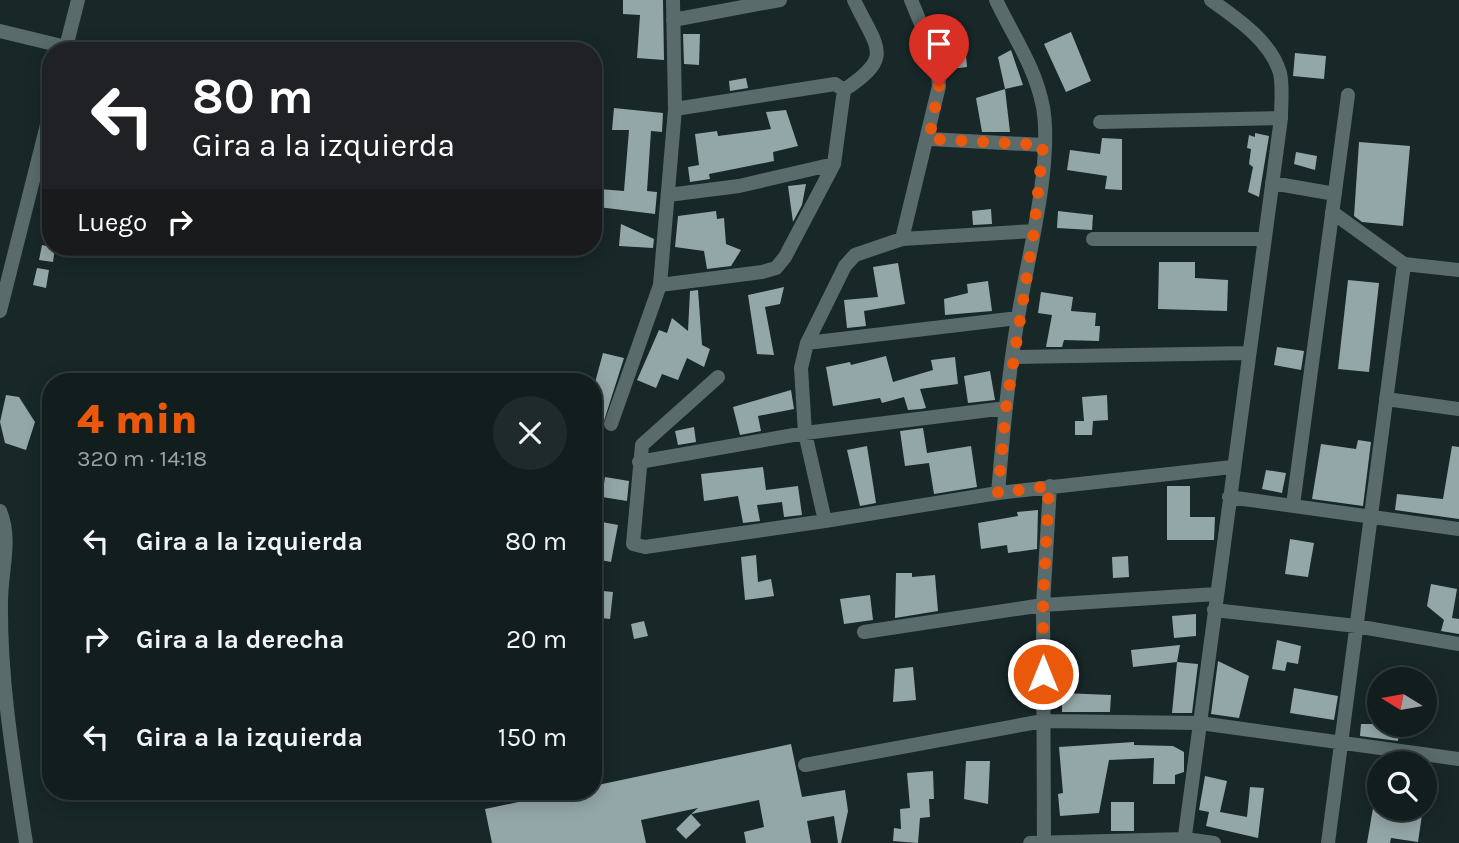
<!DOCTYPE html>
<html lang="es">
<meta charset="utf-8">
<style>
body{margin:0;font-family:Karla,sans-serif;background:#1f2a2b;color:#f1f3f6;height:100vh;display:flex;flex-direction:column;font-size:26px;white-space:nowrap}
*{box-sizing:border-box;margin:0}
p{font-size:23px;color:#9ca2a4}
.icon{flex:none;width:38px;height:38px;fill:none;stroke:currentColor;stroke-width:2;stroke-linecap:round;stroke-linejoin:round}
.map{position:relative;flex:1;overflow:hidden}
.panel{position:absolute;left:42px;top:373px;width:560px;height:427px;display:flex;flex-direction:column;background:#121d1e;border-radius:28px;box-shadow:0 4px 18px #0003,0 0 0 2px #313b3c}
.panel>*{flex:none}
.guide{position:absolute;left:42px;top:42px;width:560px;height:214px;border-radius:28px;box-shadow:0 4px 18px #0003,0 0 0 2px #313b3c;background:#202124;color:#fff;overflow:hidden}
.needle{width:46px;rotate:281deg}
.fabs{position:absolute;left:1367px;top:667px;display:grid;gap:14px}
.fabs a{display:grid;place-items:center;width:70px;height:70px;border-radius:50%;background:#121d1e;box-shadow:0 4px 18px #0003,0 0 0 2px #313b3c;font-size:35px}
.pin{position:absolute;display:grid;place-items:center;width:60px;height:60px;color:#fff;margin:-72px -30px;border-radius:50% 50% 50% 0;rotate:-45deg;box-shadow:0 0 7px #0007}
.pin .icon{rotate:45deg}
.me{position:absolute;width:77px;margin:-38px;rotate:0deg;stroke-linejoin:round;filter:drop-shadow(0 0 5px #0008)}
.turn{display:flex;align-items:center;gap:24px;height:147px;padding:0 35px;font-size:32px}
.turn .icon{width:91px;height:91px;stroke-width:2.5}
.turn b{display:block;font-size:49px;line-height:60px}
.then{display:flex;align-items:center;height:66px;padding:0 35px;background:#0003;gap:14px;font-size:26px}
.round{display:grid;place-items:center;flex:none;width:74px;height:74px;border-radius:37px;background:#1f2a2b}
.summary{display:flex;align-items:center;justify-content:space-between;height:119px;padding:0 35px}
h1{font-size:42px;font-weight:800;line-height:52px;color:#ea580c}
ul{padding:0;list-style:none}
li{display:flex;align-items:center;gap:21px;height:98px;padding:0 35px}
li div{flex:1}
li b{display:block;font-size:26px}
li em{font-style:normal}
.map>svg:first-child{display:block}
.building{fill:#94a7a8}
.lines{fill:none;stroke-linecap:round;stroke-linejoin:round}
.street{stroke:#5a6b6c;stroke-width:14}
.route{stroke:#ea580c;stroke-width:12;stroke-dasharray:0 21.6}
</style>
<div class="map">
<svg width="1459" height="843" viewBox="0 0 1459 843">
<rect width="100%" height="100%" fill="#182728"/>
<path class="building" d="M623 0H663L664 60 637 58 640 15 623 14Z
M964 32 967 67 950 69 947 34Z
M1071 32 1091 81 1066 92 1044 44Z
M683 34H700L699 65 684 64Z
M1011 50 1023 85 1005 89 998 57Z
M1295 53 1326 56 1324 79 1293 76Z
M746 78 748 88 730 91 729 81Z
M1005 89 1010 132H982L976 98Z
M614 108 663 113 662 132 651 131 647 191 657 192 655 214 598 207 599 189 624 191 629 130H612Z
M786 110 798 146 773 152 774 161 709 174 710 179 690 182 688 167 699 165 695 134 717 131 718 136 771 129 766 112Z
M1255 133 1269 136 1259 197 1248 192 1253 167 1249 164 1251 149 1247 148 1249 135 1255 137Z
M1102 138 1122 139V190L1105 189 1107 176 1067 170 1070 150 1100 154Z
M1359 142 1410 146 1403 226 1362 222 1354 216Z
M1296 152 1317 156 1315 170 1294 164Z
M806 184 802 205 793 222 788 186Z
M991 209 992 224 973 225 972 211Z
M716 211 717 219 724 218 726 244 741 250 731 266 707 269 704 251 675 247 678 216Z
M1058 211 1093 215 1092 230 1057 228Z
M621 224 654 239 653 248 619 246Z
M42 245 55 248 53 262 39 260Z
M1159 262H1195V278L1228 280 1227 311 1158 309Z
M898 263 905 304 864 311 866 326 847 328 844 300 878 297 873 267Z
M37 268 49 270 46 288 33 285Z
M1348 280 1379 283 1369 372 1338 369Z
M988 281 992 311 945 315 944 299 968 293 967 284Z
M784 287 780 304 765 307 774 355 757 354 748 295Z
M698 290 702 345 710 349 704 367 687 358 678 380 662 374 656 388 637 380 659 330 667 333 672 318 688 331 690 291Z
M1041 292 1073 297 1071 311 1096 313 1095 326H1100L1099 341 1064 340 1062 347H1046L1052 315 1038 313Z
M1277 347 1304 351 1301 370 1274 365Z
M603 353 624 358 595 449 593 390Z
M886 356 893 382 933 370 931 360 955 357 958 384 920 389 926 408 921 409 908 410 904 397 882 403 880 398 833 406 826 367 850 362 851 365Z
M990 371 995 400 968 403 964 376Z
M791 390 794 409 758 416 761 431 740 435 733 407Z
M6 395 19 397 35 422 26 450 5 443 0 422Z
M1107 395 1108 420 1093 421 1092 435H1075V421H1084L1082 397Z
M694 427 696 442 678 445 675 431Z
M923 428 927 453 971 446 977 487 934 494 929 463 905 466 900 431Z
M1358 440 1371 442 1363 506 1312 499 1321 444 1356 449Z
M867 446 876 503 860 506 847 450Z
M1452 446 1459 447V519L1395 510 1397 494 1443 499Z
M763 467 766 490 798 486 802 515 784 517 782 502 757 505 760 521 743 523 738 496 704 501 701 474Z
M1266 470 1286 473 1282 493 1262 489Z
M605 477 629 481 627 501 602 497Z
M1167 486H1190V517H1215L1214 540H1167Z
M1038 510 1037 549 1008 553 1007 545 981 549 978 523 1018 516 1017 512Z
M602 522 618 525 611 562 595 559Z
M1290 539 1314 543 1308 577 1285 574Z
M756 555 758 582 771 579 774 596 745 600 741 557Z
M1128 556 1129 577 1113 578 1112 557Z
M896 573H912V577L935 575 938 611 895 618Z
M1431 584 1457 589 1452 618 1459 619V634L1441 631 1444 620 1427 606Z
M593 590 613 592 610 619 593 617Z
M870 595 873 620 844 624 840 599Z
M1196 614V636L1174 638 1172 616Z
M644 621 648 636 634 639 631 624Z
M1277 640 1301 646 1298 664 1287 662 1285 671 1272 669Z
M1180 645 1177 662 1133 667 1131 650Z
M1218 661 1249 676 1239 718 1211 714Z
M1177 662 1198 664 1192 713H1172Z
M913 667 916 700 893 702 895 669Z
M1294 688 1338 696 1334 720 1290 713Z
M1062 693 1111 695 1110 712H1062Z
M1361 724H1400L1398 741 1360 736Z
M1134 742V745L1173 746 1184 752V772L1175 775V784H1153L1154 758 1109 760 1099 813 1060 816 1058 794 1063 793 1059 747Z
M791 744 802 797 845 790 848 811 841 843H838L834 816 807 821 811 843H746L744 832 764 827 759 800 691 814 698 808 641 820 646 843H492L485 809 570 791H593V786Z
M966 761H990L988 804 964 799Z
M933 771 934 799H929L930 817 920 818 918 843 893 841 894 828 901 829 900 809 910 808 907 773Z
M1205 776 1227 781 1220 812 1247 817 1250 787 1264 788 1258 838 1206 826 1209 812 1199 810Z
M1111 802H1134V831H1111Z
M1373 808H1423L1418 842 1391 838 1390 843H1367Z
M691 814 701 825 686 839 676 829Z"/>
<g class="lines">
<path class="street" d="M911 0 937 62 939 86 902 239 855 255 845 266 807 343 801 368 805 433 825 521 998 493 1232 467
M996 0C1013 36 1035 66 1043 107 1053 164 1027 260 1018 318 1008 376 1003 434 998 493
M673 20 780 0
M0 31 66 47
M65 51 78 0
M844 90C895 56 877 49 854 0
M1100 122 1281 118
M929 139 1043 145
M1272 183 1335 194
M668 195 739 186 834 164
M1332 212 1404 264 1459 270
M902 239 1034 231
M1093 239H1264
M660 285 762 272 776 268 785 257 834 164 844 90 835 84 675 109
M0 311 51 109
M807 343 1018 318
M1012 357 1248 353
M718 377 642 445 633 544 645 547 825 521
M1386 399 1459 409
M611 424 660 285 675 109 673 0
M639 462 805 433 1006 408
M1229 497 1459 529
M1293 505 1348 95
M0 511C12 540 1 571 1 602 0 682 14 764 26 843
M1214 610 1356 626 1459 644
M864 632 1043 605 1216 594
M805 765 1043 721 1200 723 1459 759
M1030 843 1185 839 1214 843
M1044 843 1043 605 1050 486
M1184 843 1281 118C1281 104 1283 86 1280 73 1271 41 1236 18 1211 0
M1328 843 1404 264"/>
</g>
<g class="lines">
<path class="route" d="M939 86 929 139 1043 145 1034 231 1006 408 998 493 1049 486 1043 605V674"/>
</g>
</svg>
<div class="fabs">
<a><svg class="needle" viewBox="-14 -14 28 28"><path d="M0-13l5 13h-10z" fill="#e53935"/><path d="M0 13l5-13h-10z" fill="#9ca2a4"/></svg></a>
<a><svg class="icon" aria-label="search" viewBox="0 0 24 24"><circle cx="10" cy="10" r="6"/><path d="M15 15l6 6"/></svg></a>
</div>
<div class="pin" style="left:939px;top:86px;background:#d93025"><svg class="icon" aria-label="arrive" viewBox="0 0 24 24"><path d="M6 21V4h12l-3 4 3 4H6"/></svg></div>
<svg class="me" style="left:1043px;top:674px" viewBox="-20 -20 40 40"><circle r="17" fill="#ea580c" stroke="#fff" stroke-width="3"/><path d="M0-11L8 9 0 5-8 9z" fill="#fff"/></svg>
<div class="guide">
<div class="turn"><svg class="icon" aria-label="left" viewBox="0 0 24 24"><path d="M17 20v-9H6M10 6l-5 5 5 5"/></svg><div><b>80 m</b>Gira a la izquierda</div></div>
<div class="then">Luego<svg class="icon" aria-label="right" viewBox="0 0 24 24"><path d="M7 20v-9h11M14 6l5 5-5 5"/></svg></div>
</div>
<section class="panel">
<div class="summary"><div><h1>4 min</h1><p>320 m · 14:18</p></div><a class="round"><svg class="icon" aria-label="close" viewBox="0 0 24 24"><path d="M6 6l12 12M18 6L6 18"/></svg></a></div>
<ul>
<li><svg class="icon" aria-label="left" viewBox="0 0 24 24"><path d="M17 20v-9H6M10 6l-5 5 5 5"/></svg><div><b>Gira a la izquierda</b></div><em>80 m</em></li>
<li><svg class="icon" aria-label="right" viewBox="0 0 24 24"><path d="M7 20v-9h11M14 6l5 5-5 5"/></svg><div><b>Gira a la derecha</b></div><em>20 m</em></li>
<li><svg class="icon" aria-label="left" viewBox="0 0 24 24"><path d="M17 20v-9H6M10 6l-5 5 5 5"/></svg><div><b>Gira a la izquierda</b></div><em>150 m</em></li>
</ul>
</section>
</div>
